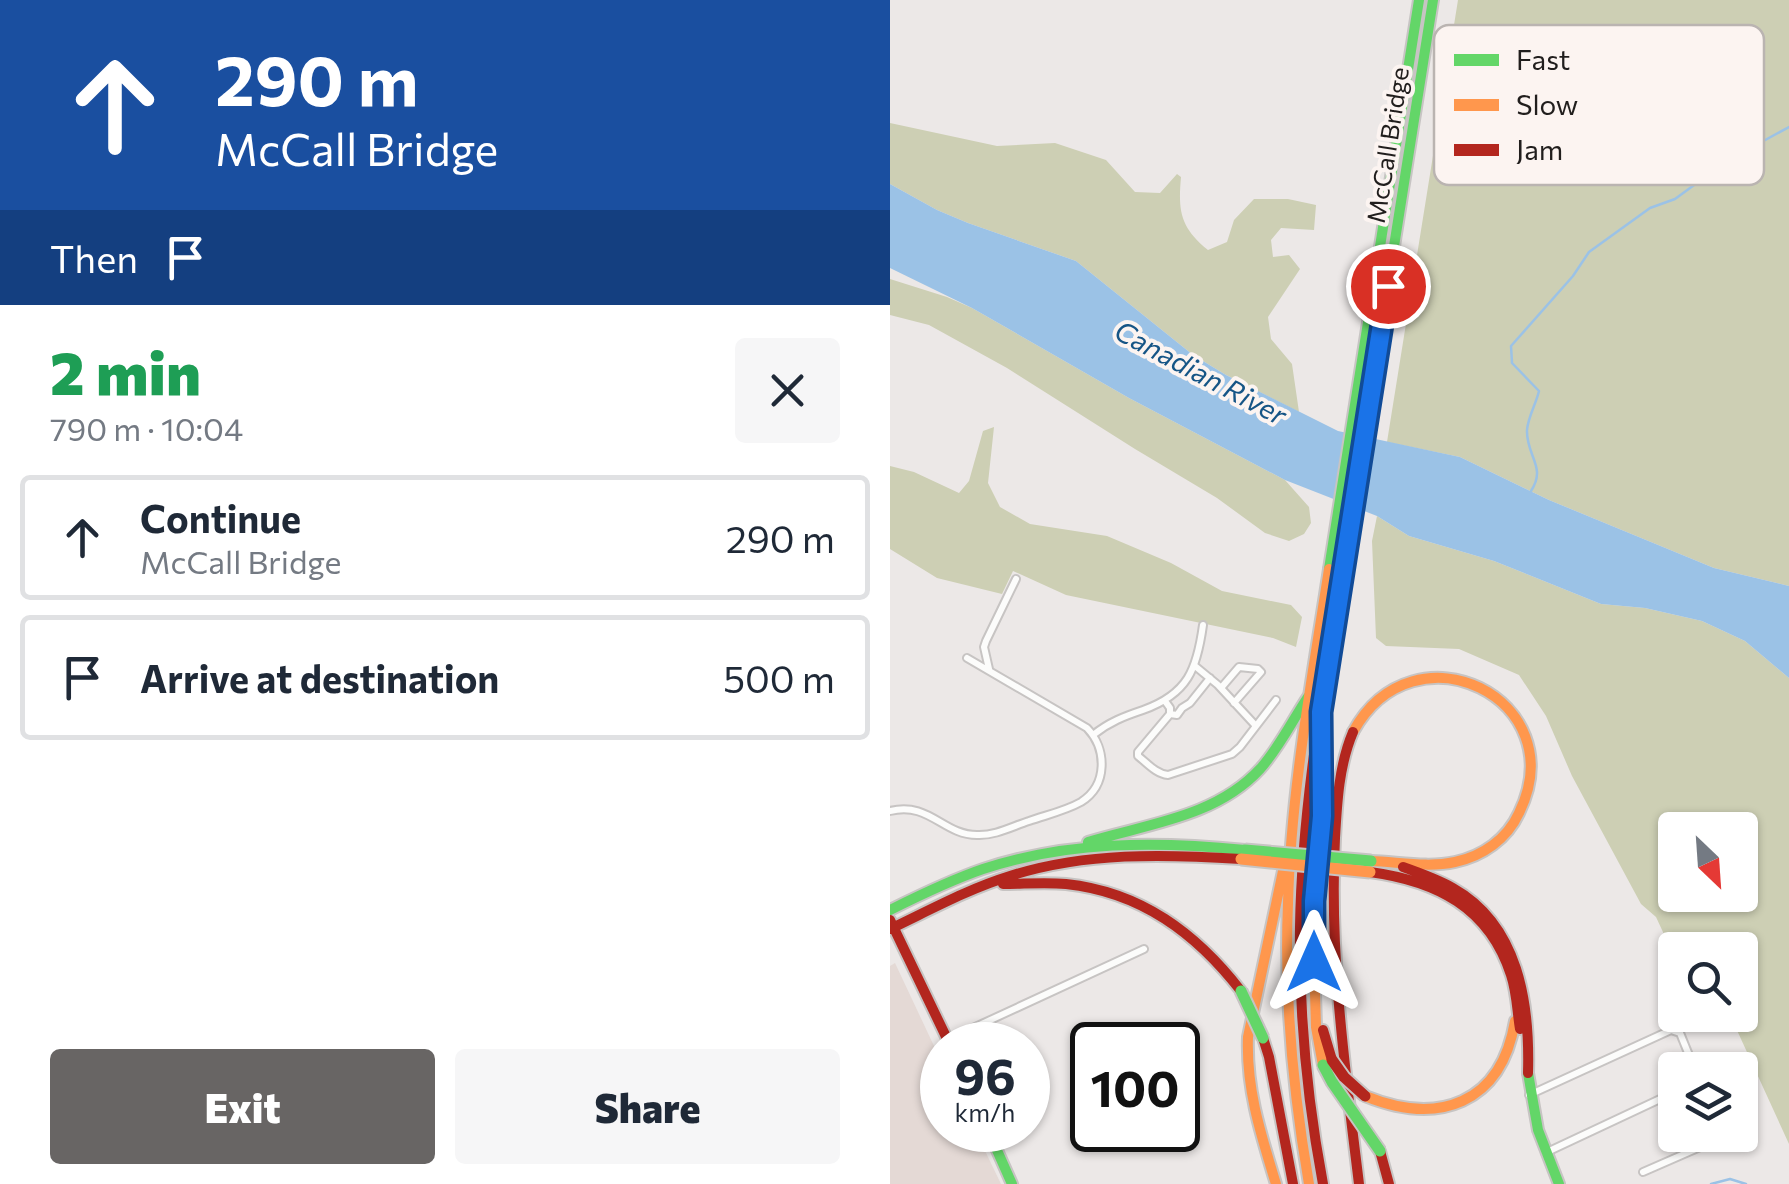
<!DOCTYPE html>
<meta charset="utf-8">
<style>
body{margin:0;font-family:Commissioner,sans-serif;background:#f6f6f7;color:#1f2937;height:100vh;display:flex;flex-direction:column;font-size:38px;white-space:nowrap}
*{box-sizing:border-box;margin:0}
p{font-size:32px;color:#747a83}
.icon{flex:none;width:55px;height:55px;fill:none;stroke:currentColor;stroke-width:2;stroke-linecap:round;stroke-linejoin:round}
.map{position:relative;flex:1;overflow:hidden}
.sheet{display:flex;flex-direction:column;background:#fff;width:890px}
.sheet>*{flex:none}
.top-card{background:#1a4fa0;color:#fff;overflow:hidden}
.needle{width:65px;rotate:155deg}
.buttons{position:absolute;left:768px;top:812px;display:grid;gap:20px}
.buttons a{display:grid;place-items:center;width:100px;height:100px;border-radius:10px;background:#fff;box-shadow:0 2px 8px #0004;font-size:50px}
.speed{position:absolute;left:30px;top:1022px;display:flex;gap:20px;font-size:50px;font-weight:700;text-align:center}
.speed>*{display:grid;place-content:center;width:130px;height:130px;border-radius:50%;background:#fff;box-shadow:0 2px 8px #0004;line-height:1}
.speed small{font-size:25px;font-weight:400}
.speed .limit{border:5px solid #111;border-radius:15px;background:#fff;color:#111}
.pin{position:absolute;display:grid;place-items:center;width:85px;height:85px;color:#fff;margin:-42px;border:5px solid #fff;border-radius:50%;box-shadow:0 2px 10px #0007}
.me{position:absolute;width:110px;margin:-55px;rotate:0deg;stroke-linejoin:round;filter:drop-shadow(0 0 8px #0008)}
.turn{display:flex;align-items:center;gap:35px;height:210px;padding:0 50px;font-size:45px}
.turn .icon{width:130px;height:130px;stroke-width:2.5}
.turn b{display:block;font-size:70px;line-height:85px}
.then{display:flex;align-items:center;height:95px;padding:0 50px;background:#0003;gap:20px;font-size:38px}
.round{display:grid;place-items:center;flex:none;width:105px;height:105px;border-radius:10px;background:#f6f6f7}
.headline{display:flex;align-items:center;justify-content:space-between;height:170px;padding:0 50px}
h1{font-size:60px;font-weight:800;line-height:75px;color:#1e9e55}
.primary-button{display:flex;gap:20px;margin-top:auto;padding:20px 50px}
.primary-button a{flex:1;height:115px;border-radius:10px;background:#686564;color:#fff;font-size:40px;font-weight:800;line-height:115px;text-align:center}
.primary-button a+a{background:#f6f6f7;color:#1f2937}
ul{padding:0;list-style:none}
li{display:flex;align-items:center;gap:30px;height:125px;margin:0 20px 15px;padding:0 30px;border:5px solid #e0e1e3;border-radius:10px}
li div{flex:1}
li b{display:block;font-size:38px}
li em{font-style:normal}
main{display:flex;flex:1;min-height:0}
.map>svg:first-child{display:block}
.built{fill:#e4d9d5}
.green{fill:#cdcfb4;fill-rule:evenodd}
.water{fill:#9bc2e6}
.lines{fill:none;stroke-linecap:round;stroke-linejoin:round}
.stream{stroke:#9bc2e6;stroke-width:2.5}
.street-casing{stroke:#c7c4c3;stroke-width:10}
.fast-casing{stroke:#c7c4c3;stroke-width:14}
.slow-casing{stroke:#c7c4c3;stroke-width:14}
.jam-casing{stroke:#c7c4c3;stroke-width:14}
.street{stroke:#fcfcfb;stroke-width:6}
.fast{stroke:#63d668;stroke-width:10}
.slow{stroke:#ff974d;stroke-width:10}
.jam{stroke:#b3261e;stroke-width:10}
.fast-bridge-casing{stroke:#c7c4c3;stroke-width:15;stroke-linecap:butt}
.slow-bridge-casing{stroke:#c7c4c3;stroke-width:15;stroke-linecap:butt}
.jam-bridge-casing{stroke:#c7c4c3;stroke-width:15;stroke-linecap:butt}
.fast-bridge{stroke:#63d668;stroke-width:11}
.slow-bridge{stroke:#ff974d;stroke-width:11}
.jam-bridge{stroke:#b3261e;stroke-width:11}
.route-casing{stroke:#114b97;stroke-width:25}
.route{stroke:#1a73e8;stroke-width:18}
.labels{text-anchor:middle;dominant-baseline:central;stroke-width:8;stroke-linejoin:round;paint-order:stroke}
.street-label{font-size:25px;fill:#211e1d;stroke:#fcf4f1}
.water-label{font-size:28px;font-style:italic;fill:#165586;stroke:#fcf4f1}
.key{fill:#fcf4f1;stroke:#bab4b1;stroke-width:2.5}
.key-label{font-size:28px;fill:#211e1d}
</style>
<main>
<section class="sheet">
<div class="top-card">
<div class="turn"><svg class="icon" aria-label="ahead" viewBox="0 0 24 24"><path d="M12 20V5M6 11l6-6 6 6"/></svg><div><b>290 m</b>McCall Bridge</div></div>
<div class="then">Then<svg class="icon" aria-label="arrive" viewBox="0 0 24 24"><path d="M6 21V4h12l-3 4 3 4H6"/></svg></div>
</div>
<div class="headline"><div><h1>2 min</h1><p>790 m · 10:04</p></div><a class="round"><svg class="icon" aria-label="close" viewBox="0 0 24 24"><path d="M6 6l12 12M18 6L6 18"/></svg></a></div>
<ul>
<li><svg class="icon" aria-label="ahead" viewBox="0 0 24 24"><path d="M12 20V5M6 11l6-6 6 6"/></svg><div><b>Continue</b><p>McCall Bridge</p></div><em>290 m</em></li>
<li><svg class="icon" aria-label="arrive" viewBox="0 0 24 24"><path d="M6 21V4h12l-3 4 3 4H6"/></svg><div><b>Arrive at destination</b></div><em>500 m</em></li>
</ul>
<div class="primary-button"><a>Exit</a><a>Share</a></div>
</section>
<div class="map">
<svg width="899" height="1184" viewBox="0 0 899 1184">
<rect width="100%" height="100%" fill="#ece8e7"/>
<path class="built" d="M5 963 52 1063V1130H85L111 1184H0V966Z"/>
<path class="green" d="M568 0H899V586L824 568 659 500 570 457 497 442Z
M0 123 107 146 165 143 216 160 245 192 270 193 287 174 291 177C288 211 290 227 318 250L337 242 344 220 364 199H398L426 205 424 230 391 228 381 240 383 257 399 255 410 269 378 317 381 339 402 364 409 412 336 375 303 355 186 261 78 223 47 210 0 184Z
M0 279 57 297 82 308 239 398 395 480 419 507 421 523 414 534 399 541 375 533 327 498 245 449 117 368 39 325 0 315Z
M104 427 98 483 110 507 140 524 217 536 281 563 332 591 401 605 412 617 406 647 383 638 176 595 123 571 112 594 47 578 0 549V466L24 472 69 493 79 481 93 431Z
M487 516 519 536 604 561 711 604 755 608 812 621 855 641 899 678V1144L840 1015H850V950H785V958L766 917 751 904 682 776 656 716 629 675 569 649 496 646 486 638 482 541ZM785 830H850V895H785Z"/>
<path class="water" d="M0 184 47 210 78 223 186 261 303 355 336 375 448 431 570 457 659 500 824 568 899 586V678L855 641 812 621 755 608 711 604 604 561 519 536 487 516 395 480 239 398 82 308 0 268Z"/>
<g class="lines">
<path class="stream" d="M641 491C657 467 636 456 637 430 638 417 646 404 649 391L622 363 621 346 683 276 699 252 760 208 785 199 837 161 899 127
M821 1184 840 1179 856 1184"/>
<g class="street-casing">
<path id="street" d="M305 666 328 685 366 726
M99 669 94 647 96 641 126 579
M331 688 349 667 368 669 371 672 344 703
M275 701 280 708V714L248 752V756C257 763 266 774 278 775L342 754 350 747 386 700
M280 714 287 715 292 708 300 703 320 678
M203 735C219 722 235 716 253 710 298 694 307 669 313 625
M0 811C39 801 53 835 87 835 105 836 123 826 139 821 156 815 175 811 191 802 218 785 217 749 197 728L77 658
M57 1040 254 949
M639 1095 781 1030 790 1033 805 1070
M655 1153 785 1092
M753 1172 824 1141 832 1135"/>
</g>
<g class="fast-casing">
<path id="fast" d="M457 543 543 0
M439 569 529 0
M198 842C257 824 326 817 370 769 389 748 402 721 418 697
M0 910C30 895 61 880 93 869 178 841 266 841 355 850
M638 1073 648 1130 669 1184
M98 1130 122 1184"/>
</g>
<g class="slow-casing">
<path id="slow" d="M463 732C524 620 685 699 629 813 617 839 593 856 565 862 538 868 509 862 481 861
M431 750 424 958 426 1027 433 1065
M475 1096C549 1126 611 1104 625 1021
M386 1184C371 1135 356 1089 358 1037L393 871
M419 1184C403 1091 394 997 398 903 401 790 422 680 439 569"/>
</g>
<g class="jam-casing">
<path id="jam" d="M463 732C449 765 447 802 445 838 439 954 455 1069 469 1184
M513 867C530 873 547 879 563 888 629 925 640 1004 638 1073
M480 872C546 881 599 907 621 975 627 993 627 1011 630 1029
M113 884C134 884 155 882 176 884 251 892 306 933 351 991
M0 920 60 1045
M0 929C40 910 78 889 120 876 195 852 274 854 351 859
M433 1030 442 1060
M373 1038 379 1057 403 1184
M490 1151 499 1184
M433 1184C417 1099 409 1014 410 927 412 798 437 670 457 543"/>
</g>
<use href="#street" class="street"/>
<use href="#fast" class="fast"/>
<use href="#slow" class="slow"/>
<use href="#jam" class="jam"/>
<g class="fast-bridge-casing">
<path id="fast-bridge" d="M355 850 481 861
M351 991 373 1038
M433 1065 442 1082 490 1151"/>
</g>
<g class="slow-bridge-casing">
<path id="slow-bridge" d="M351 859 480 872"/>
</g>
<g class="jam-bridge-casing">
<path id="jam-bridge" d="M442 1060 454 1077 475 1096"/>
</g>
<use href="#fast-bridge" class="fast-bridge"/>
<use href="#slow-bridge" class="slow-bridge"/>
<use href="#jam-bridge" class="jam-bridge"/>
</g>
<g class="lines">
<g class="route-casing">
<path id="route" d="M424 962V901L432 816 431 712 498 286"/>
</g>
<use href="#route" class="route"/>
</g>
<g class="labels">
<g class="street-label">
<text transform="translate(497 145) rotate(-81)">McCall Bridge</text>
</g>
<g class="water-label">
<text transform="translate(311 372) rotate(28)">Canadian River</text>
</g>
</g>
<rect x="544" y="25" width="330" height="160" rx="15" class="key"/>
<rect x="564" y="54" width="45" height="12" fill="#63d668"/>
<rect x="564" y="99" width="45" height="12" fill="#ff974d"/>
<rect x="564" y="144" width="45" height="12" fill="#b3261e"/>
<g class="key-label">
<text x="626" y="70">Fast</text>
<text x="626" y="115">Slow</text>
<text x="626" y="160">Jam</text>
</g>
</svg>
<div class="buttons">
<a><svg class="needle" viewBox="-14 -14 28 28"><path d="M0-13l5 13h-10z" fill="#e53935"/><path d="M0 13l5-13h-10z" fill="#747a83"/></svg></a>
<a><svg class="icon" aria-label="search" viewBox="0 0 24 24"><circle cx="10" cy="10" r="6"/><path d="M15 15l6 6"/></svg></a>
<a><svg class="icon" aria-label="layers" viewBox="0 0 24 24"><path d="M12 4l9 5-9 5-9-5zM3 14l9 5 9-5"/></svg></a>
</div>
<div class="speed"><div>96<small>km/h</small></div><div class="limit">100</div></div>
<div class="pin" style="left:498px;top:286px;background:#d93025"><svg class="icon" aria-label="arrive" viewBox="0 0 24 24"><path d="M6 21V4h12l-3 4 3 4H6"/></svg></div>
<svg class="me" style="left:424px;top:962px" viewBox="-20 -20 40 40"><path d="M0-17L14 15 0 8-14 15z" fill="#1a73e8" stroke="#fff" stroke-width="4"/></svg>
</div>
</main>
